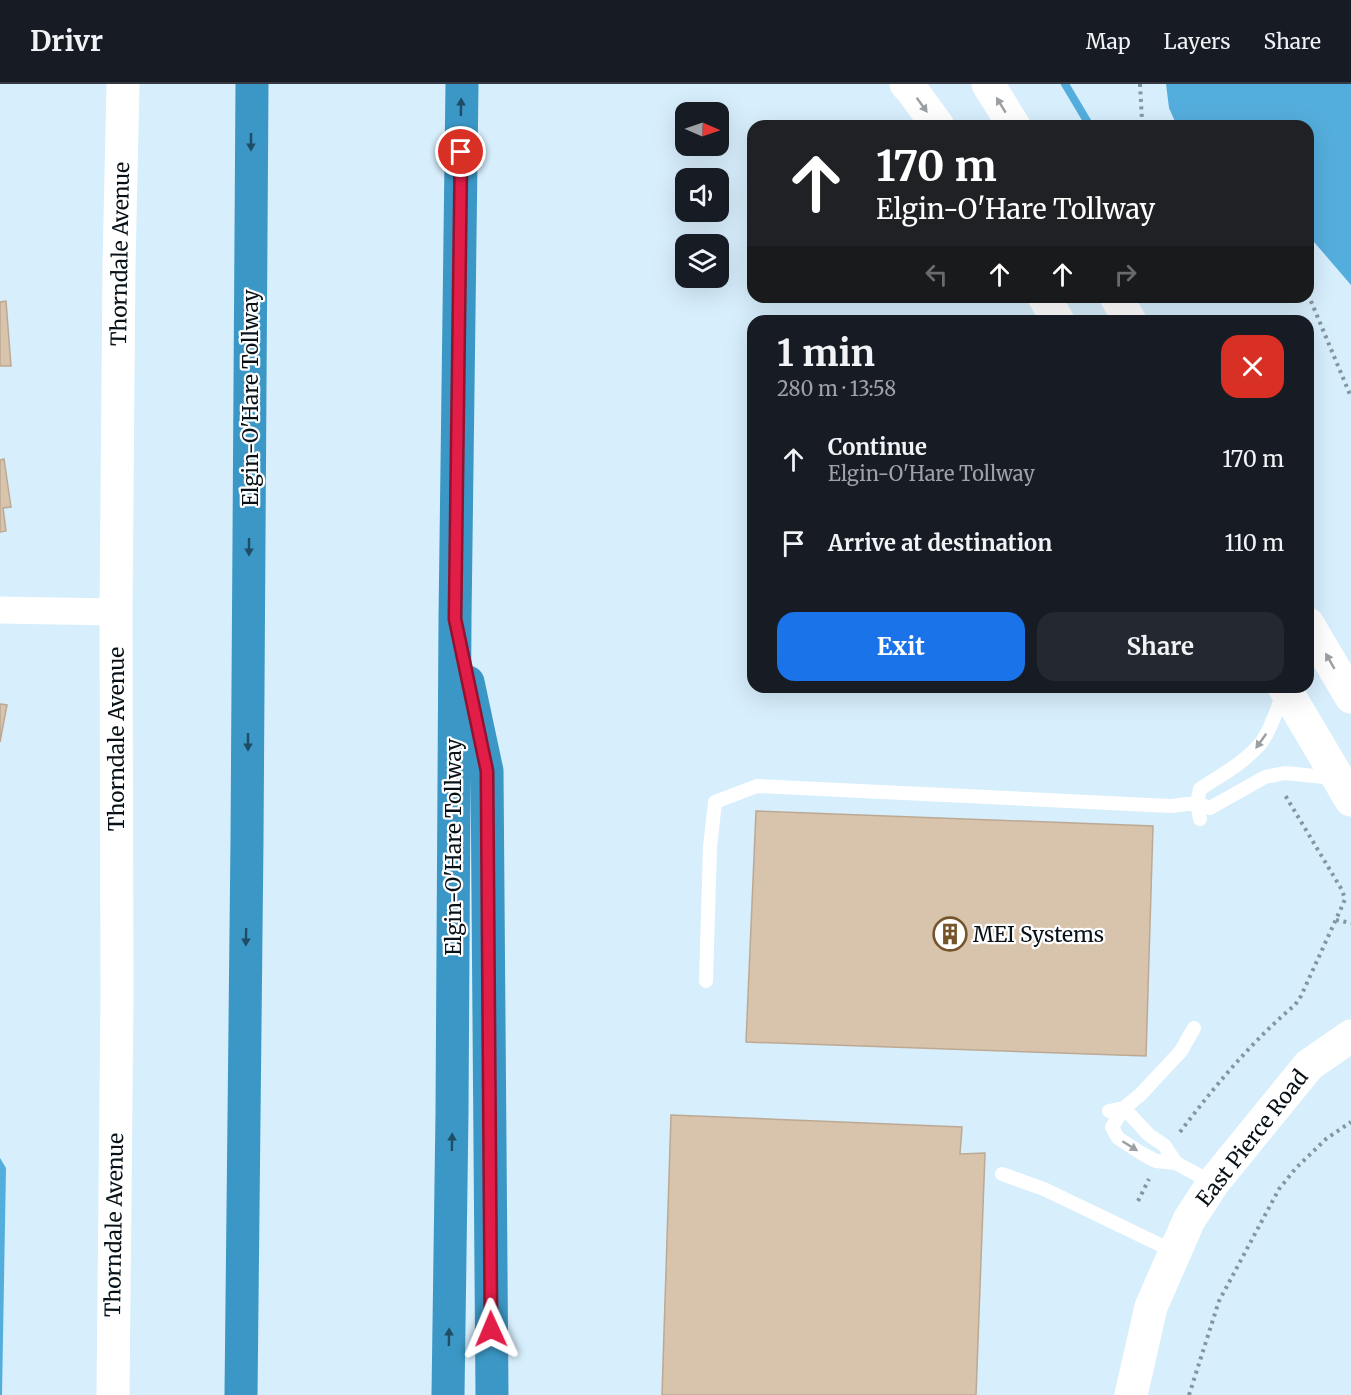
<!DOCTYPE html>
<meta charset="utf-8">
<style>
body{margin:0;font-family:Merriweather,serif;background:#242831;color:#f1f3f6;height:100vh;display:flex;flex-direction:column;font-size:22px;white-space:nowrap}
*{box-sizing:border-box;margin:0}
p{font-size:20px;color:#9ea1a6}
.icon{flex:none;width:33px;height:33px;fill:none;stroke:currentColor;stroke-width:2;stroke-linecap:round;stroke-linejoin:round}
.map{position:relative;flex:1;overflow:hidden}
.panel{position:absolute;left:747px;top:231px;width:567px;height:378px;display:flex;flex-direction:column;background:#171b24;border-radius:18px;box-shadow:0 6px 24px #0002}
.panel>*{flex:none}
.guide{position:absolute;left:747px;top:36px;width:567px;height:183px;border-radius:18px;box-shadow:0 6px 24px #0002;background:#202124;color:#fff;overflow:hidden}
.needle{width:39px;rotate:92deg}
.fabs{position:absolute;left:675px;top:18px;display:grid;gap:12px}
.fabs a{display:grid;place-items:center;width:54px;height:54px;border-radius:12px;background:#171b24;box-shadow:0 6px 24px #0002;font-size:30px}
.pin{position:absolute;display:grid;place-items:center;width:51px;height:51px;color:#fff;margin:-26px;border:3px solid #fff;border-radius:50%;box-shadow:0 2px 6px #0007}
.me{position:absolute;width:66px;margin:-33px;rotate:359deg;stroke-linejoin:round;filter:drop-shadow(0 0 4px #0008)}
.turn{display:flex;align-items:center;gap:21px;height:126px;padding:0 30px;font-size:27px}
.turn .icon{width:78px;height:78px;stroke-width:2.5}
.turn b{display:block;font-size:42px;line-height:51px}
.lanes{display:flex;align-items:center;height:57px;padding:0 30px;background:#0003;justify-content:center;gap:30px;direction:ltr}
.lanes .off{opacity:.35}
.round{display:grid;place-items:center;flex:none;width:63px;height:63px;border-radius:18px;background:#242831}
.overview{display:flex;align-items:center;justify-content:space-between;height:102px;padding:0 30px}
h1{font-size:36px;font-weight:700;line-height:45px}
.button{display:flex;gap:12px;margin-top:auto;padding:12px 30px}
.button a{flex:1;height:69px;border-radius:18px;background:#1a73e8;color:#fff;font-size:24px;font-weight:700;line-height:69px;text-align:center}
.button a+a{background:#242831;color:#f1f3f6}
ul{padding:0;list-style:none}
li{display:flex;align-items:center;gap:18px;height:84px;padding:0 30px}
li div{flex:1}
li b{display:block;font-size:22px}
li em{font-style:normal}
header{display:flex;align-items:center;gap:36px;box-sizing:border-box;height:84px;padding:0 30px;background:#171b24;border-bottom:2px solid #363941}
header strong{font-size:28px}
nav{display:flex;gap:33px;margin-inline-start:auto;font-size:21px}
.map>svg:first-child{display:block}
.water{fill:#54aedd}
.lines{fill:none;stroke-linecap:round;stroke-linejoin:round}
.stream{stroke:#54aedd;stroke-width:8}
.building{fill:#d8c3ac;stroke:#bda993;stroke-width:1.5}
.path{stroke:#8496a0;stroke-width:4;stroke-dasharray:3 4.5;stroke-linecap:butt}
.service{stroke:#fff;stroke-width:14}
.minor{stroke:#fff;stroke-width:27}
.tertiary{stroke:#fff;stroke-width:33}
.motorway{stroke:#3b97c5;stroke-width:33}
.oneway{fill:#9ca0a2}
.oneway2{fill:#1e4d65}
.route-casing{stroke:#92132f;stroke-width:15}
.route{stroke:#e11d48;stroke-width:10}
.labels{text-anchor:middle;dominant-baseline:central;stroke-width:4.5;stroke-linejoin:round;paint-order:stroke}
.street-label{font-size:21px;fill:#071117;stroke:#fff}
.poi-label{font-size:21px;fill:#071117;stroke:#fff;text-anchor:start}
</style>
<header>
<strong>Drivr</strong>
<nav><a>Map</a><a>Layers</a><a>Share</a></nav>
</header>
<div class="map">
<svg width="1351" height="1311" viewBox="0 0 1351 1311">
<rect width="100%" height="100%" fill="#d7eefc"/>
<path class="water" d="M1166 0H1351V201L1308 151V42H1177L1169 24Z
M0 1074 6 1084 2 1311H0Z"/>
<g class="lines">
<path class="stream" d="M1065 0 1090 42"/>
</g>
<path class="building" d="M6 217 11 282H0V218Z
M4 375 11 423 3 424 6 447 0 448V376Z
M0 620 7 621 0 658Z
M756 727 1153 742 1146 972 746 958Z
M671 1031 962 1043 960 1070 985 1069 976 1311H662Z"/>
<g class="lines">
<path class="path" d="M1140 0 1142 36 1146 42
M1308 210 1351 313
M1336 836 1351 839
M1180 1048C1215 1002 1251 958 1295 921L1301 912 1343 820 1345 815 1342 806 1285 711
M1138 1117 1149 1095
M1189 1311 1219 1217 1279 1105 1296 1084 1326 1055 1351 1038"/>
<path class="service" d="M1283 609C1278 624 1270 648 1260 660 1244 679 1221 691 1200 705L1197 719 1210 724 1265 693 1285 689 1334 694
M706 897 710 763 715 718 757 702 1171 722 1197 719 1200 735
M1109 1027 1124 1024 1140 1011 1181 967 1194 944
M1176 1079 1164 1061 1149 1051 1124 1024 1112 1043 1118 1054 1141 1069 1156 1077 1176 1079 1213 1099
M1002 1090 1044 1105 1175 1168"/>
<path class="minor" d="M0 526 116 528"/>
<path class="tertiary" d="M906 0 911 5 938 42
M988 0 1014 42
M1044 213 1058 237
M1116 213 1130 237
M1308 540 1351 613
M1284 603 1351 716
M113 1311 117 911 116 528 119 181 123 0
M1131 1311 1151 1223 1189 1136 1213 1099 1309 981 1351 952"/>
<path class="motorway" d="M468 598 487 687 492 1311
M241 1311 247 756 252 0
M448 1311 452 1029 455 535 462 0"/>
</g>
<defs><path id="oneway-solid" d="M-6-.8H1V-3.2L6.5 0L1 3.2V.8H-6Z" transform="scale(1.5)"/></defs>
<g class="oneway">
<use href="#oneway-solid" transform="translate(922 21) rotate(54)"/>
<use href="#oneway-solid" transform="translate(1001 21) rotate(-121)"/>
<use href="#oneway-solid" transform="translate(1330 577) rotate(-120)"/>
<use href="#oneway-solid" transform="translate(1261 657) rotate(126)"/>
<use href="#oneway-solid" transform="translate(1130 1062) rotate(32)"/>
</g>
<g class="oneway2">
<use href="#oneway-solid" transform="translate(461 23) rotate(-89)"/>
<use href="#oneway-solid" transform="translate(251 58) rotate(90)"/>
<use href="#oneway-solid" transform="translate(249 463) rotate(90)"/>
<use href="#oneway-solid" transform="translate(248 658) rotate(90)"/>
<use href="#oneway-solid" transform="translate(246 853) rotate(91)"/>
<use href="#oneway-solid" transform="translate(452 1058) rotate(-89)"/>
<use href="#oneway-solid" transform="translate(449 1253) rotate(-89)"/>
</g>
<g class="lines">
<g class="route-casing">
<path id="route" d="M461 68 455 535 487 687 491 1245"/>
</g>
<use href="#route" class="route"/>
</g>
<defs>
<g id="building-ring" transform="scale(1.725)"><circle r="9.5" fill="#fff" stroke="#75532b" stroke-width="1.5"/><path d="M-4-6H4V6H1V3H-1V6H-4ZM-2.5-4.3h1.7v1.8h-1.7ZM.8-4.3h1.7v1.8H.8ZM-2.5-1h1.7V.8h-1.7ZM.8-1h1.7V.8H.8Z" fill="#75532b"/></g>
</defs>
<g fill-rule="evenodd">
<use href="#building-ring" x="950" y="850"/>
</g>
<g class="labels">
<g class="street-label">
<text transform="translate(120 170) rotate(-89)">Thorndale Avenue</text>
<text transform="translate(250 314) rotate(-90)">Elgin-O'Hare Tollway</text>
<text transform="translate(116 655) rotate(-90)">Thorndale Avenue</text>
<text transform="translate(453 763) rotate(-90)">Elgin-O'Hare Tollway</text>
<text transform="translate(1252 1054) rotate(-52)">East Pierce Road</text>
<text transform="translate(114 1141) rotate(-89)">Thorndale Avenue</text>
</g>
<g class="poi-label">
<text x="973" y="850">MEI Systems</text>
</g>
</g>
</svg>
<div class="fabs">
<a><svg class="needle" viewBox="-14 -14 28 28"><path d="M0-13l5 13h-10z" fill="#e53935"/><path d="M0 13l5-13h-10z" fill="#9ea1a6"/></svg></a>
<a><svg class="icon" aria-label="sound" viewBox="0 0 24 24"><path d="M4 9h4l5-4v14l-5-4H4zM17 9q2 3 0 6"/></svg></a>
<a><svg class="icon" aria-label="layers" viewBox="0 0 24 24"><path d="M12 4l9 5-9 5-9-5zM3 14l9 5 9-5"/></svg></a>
</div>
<div class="pin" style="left:461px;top:68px;background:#d93025"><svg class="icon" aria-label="arrive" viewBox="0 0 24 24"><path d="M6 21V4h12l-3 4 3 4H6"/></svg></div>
<svg class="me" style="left:491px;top:1245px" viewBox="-20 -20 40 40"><path d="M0-17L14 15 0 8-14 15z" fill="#e11d48" stroke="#fff" stroke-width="4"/></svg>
<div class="guide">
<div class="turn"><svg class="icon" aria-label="ahead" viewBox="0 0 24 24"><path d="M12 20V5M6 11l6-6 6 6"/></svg><div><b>170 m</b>Elgin-O'Hare Tollway</div></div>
<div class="lanes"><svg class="icon off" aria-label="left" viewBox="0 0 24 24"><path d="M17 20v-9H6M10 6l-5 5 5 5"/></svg><svg class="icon" aria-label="ahead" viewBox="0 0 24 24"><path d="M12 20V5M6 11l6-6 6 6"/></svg><svg class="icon" aria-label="ahead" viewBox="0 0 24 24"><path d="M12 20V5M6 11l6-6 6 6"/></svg><svg class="icon off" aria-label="right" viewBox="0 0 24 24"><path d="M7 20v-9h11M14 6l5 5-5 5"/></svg></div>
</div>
<section class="panel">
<div class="overview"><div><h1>1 min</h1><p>280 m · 13:58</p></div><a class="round" style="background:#d93025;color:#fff"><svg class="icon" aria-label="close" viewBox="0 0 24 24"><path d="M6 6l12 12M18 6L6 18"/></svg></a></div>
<ul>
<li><svg class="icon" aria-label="ahead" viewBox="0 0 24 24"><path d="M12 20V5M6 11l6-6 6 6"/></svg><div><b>Continue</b><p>Elgin-O'Hare Tollway</p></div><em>170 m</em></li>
<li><svg class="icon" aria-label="arrive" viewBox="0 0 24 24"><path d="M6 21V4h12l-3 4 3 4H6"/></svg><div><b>Arrive at destination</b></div><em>110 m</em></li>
</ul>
<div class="button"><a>Exit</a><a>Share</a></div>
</section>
</div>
